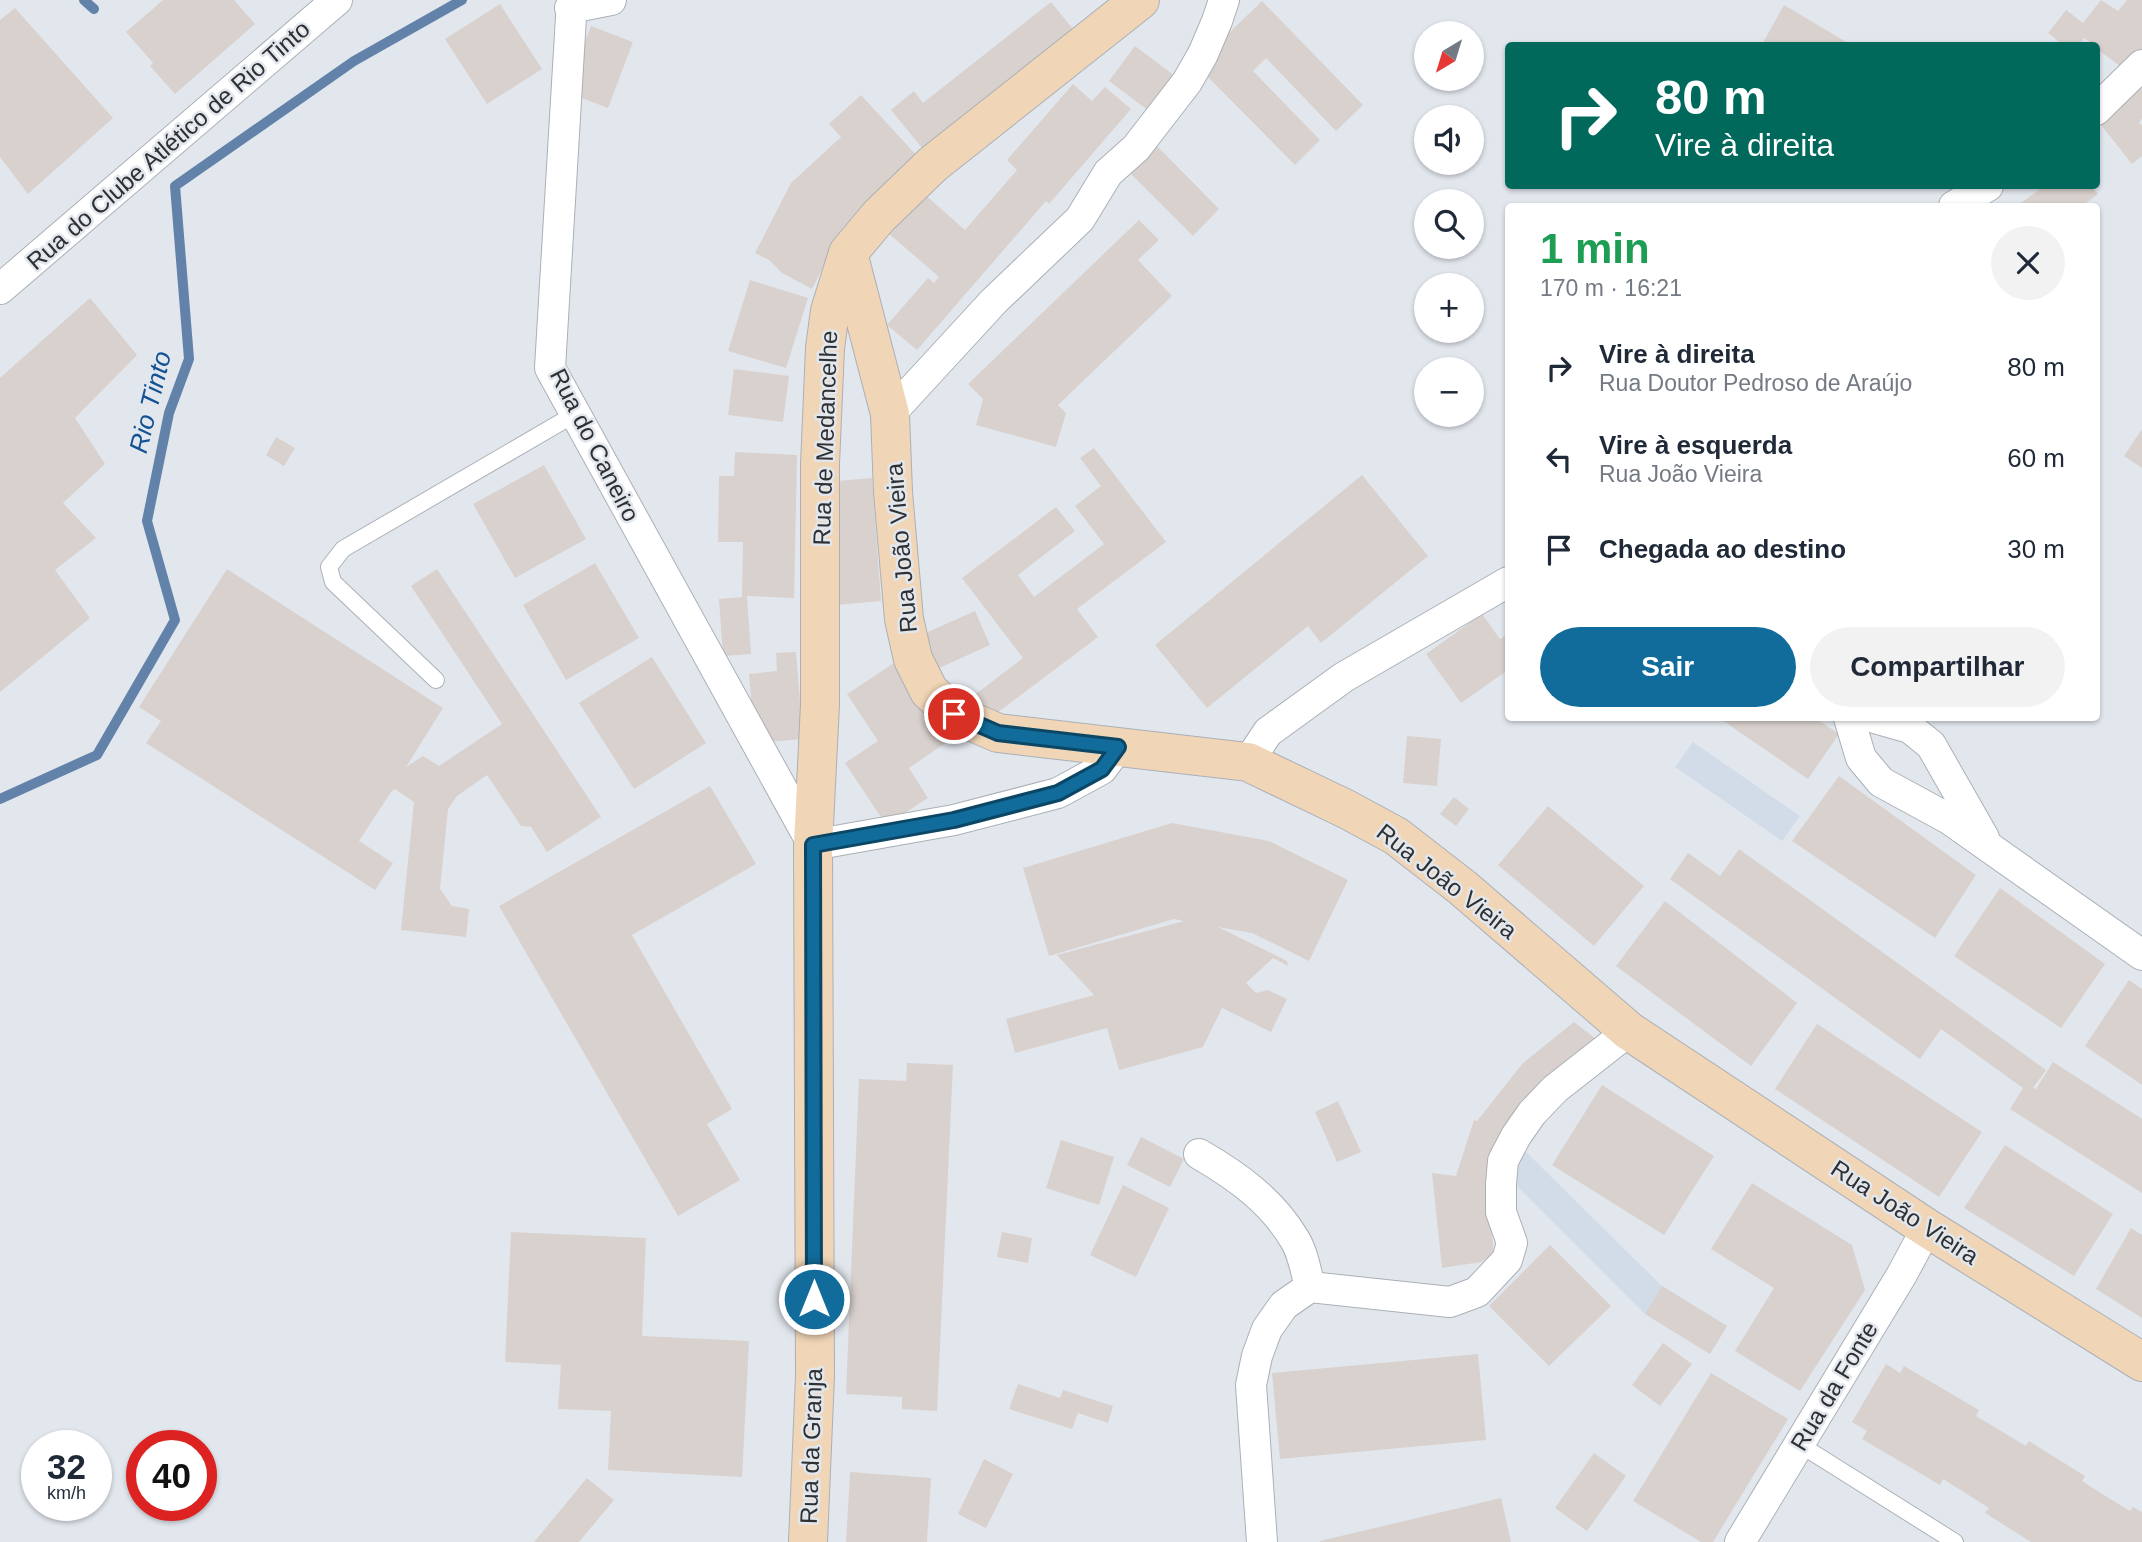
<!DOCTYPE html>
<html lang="pt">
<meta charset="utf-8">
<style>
body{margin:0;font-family:Helvetica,sans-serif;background:#f2f2f3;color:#1f2937;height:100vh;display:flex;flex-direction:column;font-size:26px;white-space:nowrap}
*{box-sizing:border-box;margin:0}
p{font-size:23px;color:#747a83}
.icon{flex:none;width:38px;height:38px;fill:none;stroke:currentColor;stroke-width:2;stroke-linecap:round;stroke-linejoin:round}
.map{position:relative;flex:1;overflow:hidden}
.sheet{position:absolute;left:1505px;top:203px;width:595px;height:518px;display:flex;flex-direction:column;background:#fff;border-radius:7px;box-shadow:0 2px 5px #0004}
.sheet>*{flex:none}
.banner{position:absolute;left:1505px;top:42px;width:595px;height:147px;border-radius:7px;box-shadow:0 2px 5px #0004;background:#00695c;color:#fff;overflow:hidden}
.needle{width:46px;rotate:218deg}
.tools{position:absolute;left:1414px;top:21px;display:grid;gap:14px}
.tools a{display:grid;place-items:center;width:70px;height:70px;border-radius:50%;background:#fff;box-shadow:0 2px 5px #0004;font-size:35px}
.speed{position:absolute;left:21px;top:1430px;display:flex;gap:14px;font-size:35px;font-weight:700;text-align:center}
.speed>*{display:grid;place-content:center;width:91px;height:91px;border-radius:50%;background:#fff;box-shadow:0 2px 5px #0004;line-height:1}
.speed small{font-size:18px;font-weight:400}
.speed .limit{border:10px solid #d22;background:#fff;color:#111}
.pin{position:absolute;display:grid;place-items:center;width:60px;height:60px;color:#fff;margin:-30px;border:4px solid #fff;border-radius:50%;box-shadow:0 2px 7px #0007}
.me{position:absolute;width:77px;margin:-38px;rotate:0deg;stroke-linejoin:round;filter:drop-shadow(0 0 5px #0008)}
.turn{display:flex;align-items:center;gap:24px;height:147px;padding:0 35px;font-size:32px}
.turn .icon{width:91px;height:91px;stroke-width:2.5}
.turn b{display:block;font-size:49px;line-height:60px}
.round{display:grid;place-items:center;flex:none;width:74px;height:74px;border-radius:37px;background:#f2f2f3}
.overview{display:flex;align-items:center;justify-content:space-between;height:119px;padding:0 35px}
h1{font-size:42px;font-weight:700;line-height:52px;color:#1e9e55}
.action{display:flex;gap:14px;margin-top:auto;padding:14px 35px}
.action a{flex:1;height:80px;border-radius:42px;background:#116c9b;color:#fff;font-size:28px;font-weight:700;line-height:80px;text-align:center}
.action a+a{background:#f2f2f3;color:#1f2937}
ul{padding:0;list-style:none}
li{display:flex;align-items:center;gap:21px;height:91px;padding:0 35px}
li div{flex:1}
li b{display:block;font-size:26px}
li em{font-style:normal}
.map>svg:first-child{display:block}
.built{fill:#d2dce9}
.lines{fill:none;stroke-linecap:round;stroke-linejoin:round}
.stream{stroke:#6282aa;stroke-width:10}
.building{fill:#d9d1cd}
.lane-casing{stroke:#abb0b7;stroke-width:18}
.street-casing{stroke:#abb0b7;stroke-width:32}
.secondary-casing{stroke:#abb0b7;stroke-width:40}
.lane{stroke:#fff;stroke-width:16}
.street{stroke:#fff;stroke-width:30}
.secondary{stroke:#f0d5b7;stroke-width:38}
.route-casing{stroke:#0b4665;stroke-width:18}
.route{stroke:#116c9b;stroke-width:12}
.labels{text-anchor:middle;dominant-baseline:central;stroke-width:5;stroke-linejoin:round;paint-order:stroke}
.street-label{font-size:24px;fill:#2e3032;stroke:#e2e7ee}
.water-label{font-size:26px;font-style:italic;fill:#115194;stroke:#e2e7ee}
</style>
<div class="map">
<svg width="2142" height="1542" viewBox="0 0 2142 1542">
<rect width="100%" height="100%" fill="#e2e7ee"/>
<path class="built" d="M1693 742 1800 816 1782 841 1675 767Z
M1525 1151 1662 1286 1727 1326 1710 1354 1645 1314 1513 1182Z"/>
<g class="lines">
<path class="stream" d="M84 0 94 9
M0 799 97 755 175 620 147 521 169 413 189 359 175 186 354 61 462 0"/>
</g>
<path class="building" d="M163 0H234L255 24 175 94 150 66 153 63 126 32Z
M2101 0 2118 11 2127 0H2142V64L2133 76 2096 48V46L2084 38 2078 46H2064L2048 33 2066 10 2083 23Z
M1262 1 1363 105 1336 131 1266 58 1253 71 1320 140 1295 165 1196 65Z
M1051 2 1078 35 927 154 891 110 914 91 923 103Z
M500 4 542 69 487 104 445 39Z
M1784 5 1853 46H1761Z
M15 8 113 118 28 194 0 157V20Z
M591 26 633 42 608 108 566 92Z
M1135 46 1179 79 1153 114 1109 81Z
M1073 84 1092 101 1105 87 1131 109 1049 204 1046 201 917 350 887 325 928 278 934 283 939 277 887 232 922 192 965 230 1017 170 1007 160Z
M2139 86 2142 90V119L2139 122 2142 126V156L2132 164 2097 120Z
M861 95 919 158 844 226 812 289 782 273 769 260 755 253 791 183 841 137 829 124Z
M1153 142 1219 209 1193 236 1126 169Z
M2044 186H2091L2098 194 2082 206H2017Z
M1139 220 1159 240 1138 260 1172 296 1058 405 1066 413 1056 447 976 425 983 399 968 384Z
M750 280 808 298 786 368 728 351Z
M90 298 137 355 75 418 105 464 63 503 96 538 55 570 90 618 0 692V378Z
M734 369 789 376 783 422 728 415Z
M2142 429V468L2124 456Z
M276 437 295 448 284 466 266 455Z
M1094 448 1166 542 1077 609 1098 637 989 719 972 697 1023 658 962 578 1056 507 1075 531 1018 575 1034 597 1104 544 1075 506 1101 486 1080 458Z
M735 452 797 455 794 598 747 596 751 654 723 656 719 599 742 597 743 542H718L719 476H734Z
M544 465 586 539 515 578 473 504Z
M1362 475 1428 556 1321 643 1308 626 1207 708 1155 645Z
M872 478 881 601 836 605 826 482Z
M595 563 639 638 566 680 523 605Z
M227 569 443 708 406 767 423 756 439 766 502 724 411 586 437 569 601 817 547 852 531 827 521 826 487 775 457 796 448 809 440 889 452 906 469 909 466 937 401 930 414 802 395 789 391 792 359 841 393 863 375 890 146 743 161 721 139 707Z
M975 611 990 645 935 670 919 636Z
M1482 614 1500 639 1505 636 1508 642V670L1461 703 1426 654Z
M796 652 803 739 755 743 749 674 777 671 776 653Z
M652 657 706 743 634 789 579 703Z
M894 663 947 742 909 768 928 798 886 825 845 763 878 741 847 694Z
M1719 718H1815L1839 734 1808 779Z
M1407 736 1441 739 1437 786 1403 783Z
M1839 776 1976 875 1935 938 1792 841Z
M710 786 756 864 632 935 732 1109 707 1124 740 1180 678 1216 499 906Z
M1454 797 1469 809 1456 826 1440 814Z
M1548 806 1644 886 1594 946 1498 865Z
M1172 823 1269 841 1348 880 1309 961 1252 933 1218 927 1287 961 1288 966 1273 958 1246 983 1256 993 1268 990 1287 999 1271 1032 1222 1008 1203 1047 1119 1070 1107 1028 1015 1053 1006 1019 1094 995 1057 955 1184 921 1174 919 1049 956 1023 868Z
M1739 849 2046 1070 2033 1088 2036 1089 2053 1062 2142 1119V1193L2010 1109 2023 1088 1941 1029 1920 1059 1670 879 1688 853 1720 876Z
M2000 888 2105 964 2061 1028 1954 956Z
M1665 901 1797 1003 1751 1066 1616 966Z
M2129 980 2142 989V1085L2085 1046Z
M1574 1022 1600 1042 1505 1133 1486 1181 1494 1253 1481 1262 1442 1268 1432 1173 1456 1176 1474 1120 1477 1121 1523 1063Z
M1817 1024 1982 1132 1939 1197 1775 1089Z
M907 1063 953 1065 937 1411 902 1409V1397L846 1394 859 1079 906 1081Z
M1602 1085 1714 1156 1664 1235 1552 1165Z
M1338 1101 1361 1152 1337 1162 1315 1112Z
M1141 1137 1184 1159 1170 1187 1127 1165Z
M1061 1140 1114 1157 1099 1205 1046 1188Z
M2005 1145 2113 1214 2074 1276 1964 1208Z
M1752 1183 1852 1245 1865 1290 1800 1391 1735 1351 1774 1288 1711 1249Z
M1123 1185 1169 1208 1136 1277 1090 1255Z
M2131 1228 2142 1235V1318L2096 1289Z
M511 1232 646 1238 642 1336 749 1341 742 1477 608 1470 611 1411 558 1409 561 1365 505 1362Z
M1002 1232 1032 1238 1028 1263 997 1257Z
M1550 1245 1611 1306 1549 1366 1489 1306Z
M1662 1286 1727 1326 1710 1354 1645 1314Z
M1663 1343 1692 1364 1660 1406 1632 1385Z
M1478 1354 1486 1440 1280 1459 1272 1373Z
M1886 1364 1900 1373 1904 1366 1979 1410 1976 1416 2026 1446 2029 1441 2085 1476 2082 1481 2107 1497 2130 1511 2133 1507 2142 1512V1542H2031L1985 1513 1989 1508 1943 1479 1940 1485 1862 1439 1867 1431 1852 1422Z
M1711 1373 1788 1419 1713 1542H1701L1633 1501Z
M1018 1384 1060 1398 1063 1390 1113 1406 1108 1423 1078 1413 1072 1429 1009 1409Z
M1594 1453 1626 1476 1587 1531 1555 1508Z
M984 1459 1013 1474 986 1528 958 1514Z
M850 1472 931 1478 927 1542H846Z
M587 1478 614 1500 579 1542H534Z
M1501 1498 1511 1542H1320V1541Z"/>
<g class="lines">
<g class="lane-casing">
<path id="lane" d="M436 680 333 582 329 567 343 549 575 414
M1799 1444 1955 1542"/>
</g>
<g class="street-casing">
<path id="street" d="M572 0 550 368 813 845 954 820 1058 793 1102 769 1118 747
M570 8 611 0
M2096 110 2142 65
M1954 206 1988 186
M0 289 337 0
M890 414 994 301 1080 219 1108 173 1136 148 1187 82 1203 54 1217 21 1224 0
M1849 718 1861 758 1881 782 1949 819 2142 955
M1875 718 1910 728 1931 745 1984 838
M1248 762 1268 732 1344 677 1508 582
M1199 1154C1237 1176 1272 1201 1295 1240 1303 1253 1306 1272 1310 1287
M1262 1542 1251 1385 1257 1356 1267 1329 1284 1305 1310 1287 1450 1302 1477 1292 1507 1260 1512 1243 1501 1212V1184L1503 1161 1516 1136 1532 1113 1555 1089 1629 1031
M1740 1542 1901 1276 1927 1228"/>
</g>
<g class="secondary-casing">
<path id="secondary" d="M848 253 890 414 893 492 904 619 913 659 929 691 954 714 998 733 1248 762 1346 809 1396 836 1463 888 1629 1031 1927 1228 2142 1362
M808 1542 815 1376 813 845 820 705V464L825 348 830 311 848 253 879 216 933 164 1140 0"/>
</g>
<use href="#lane" class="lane"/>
<use href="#street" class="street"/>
<use href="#secondary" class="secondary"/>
</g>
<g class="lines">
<g class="route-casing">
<path id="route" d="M814 1299 813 845 954 820 1058 793 1102 769 1118 747 998 733 954 714"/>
</g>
<use href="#route" class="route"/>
</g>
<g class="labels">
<g class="street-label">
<text transform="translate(168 145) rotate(-41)">Rua do Clube Atlético de Rio Tinto</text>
<text transform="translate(825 438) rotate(-88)">Rua de Medancelhe</text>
<text transform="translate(595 445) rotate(63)">Rua do Caneiro</text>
<text transform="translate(901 548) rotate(-95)">Rua João Vieira</text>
<text transform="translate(1447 881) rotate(38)">Rua João Vieira</text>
<text transform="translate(1905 1212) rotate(33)">Rua João Vieira</text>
<text transform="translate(1834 1386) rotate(-59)">Rua da Fonte</text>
<text transform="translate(811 1446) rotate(-88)">Rua da Granja</text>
</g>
<g class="water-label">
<text transform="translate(150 402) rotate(-76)">Rio Tinto</text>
</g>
</g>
</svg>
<div class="tools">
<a><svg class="needle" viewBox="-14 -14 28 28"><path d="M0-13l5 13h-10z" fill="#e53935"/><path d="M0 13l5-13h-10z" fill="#747a83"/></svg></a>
<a><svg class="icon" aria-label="sound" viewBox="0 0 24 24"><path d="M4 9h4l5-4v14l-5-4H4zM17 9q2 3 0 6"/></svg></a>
<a><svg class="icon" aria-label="search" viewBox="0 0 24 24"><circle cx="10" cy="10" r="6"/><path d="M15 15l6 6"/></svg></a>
<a>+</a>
<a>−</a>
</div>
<div class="speed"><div>32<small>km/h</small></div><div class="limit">40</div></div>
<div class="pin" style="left:954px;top:714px;background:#d93025"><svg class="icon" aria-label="arrive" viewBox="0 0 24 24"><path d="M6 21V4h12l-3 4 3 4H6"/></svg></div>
<svg class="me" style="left:814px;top:1299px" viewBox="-20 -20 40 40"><circle r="17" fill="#116c9b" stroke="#fff" stroke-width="3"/><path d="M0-11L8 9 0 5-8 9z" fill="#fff"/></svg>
<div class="banner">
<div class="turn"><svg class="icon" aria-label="right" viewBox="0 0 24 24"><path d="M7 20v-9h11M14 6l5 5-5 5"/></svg><div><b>80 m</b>Vire à direita</div></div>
</div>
<section class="sheet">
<div class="overview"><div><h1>1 min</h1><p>170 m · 16:21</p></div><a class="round"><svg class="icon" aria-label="close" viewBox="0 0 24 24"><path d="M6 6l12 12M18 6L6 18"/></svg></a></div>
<ul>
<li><svg class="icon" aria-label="right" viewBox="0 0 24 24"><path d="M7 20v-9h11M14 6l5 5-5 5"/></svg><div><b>Vire à direita</b><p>Rua Doutor Pedroso de Araújo</p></div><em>80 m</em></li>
<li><svg class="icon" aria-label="left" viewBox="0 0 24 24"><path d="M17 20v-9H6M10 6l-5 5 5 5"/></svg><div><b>Vire à esquerda</b><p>Rua João Vieira</p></div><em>60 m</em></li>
<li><svg class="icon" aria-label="arrive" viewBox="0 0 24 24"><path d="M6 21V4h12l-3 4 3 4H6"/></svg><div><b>Chegada ao destino</b></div><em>30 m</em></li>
</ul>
<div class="action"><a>Sair</a><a>Compartilhar</a></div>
</section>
</div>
